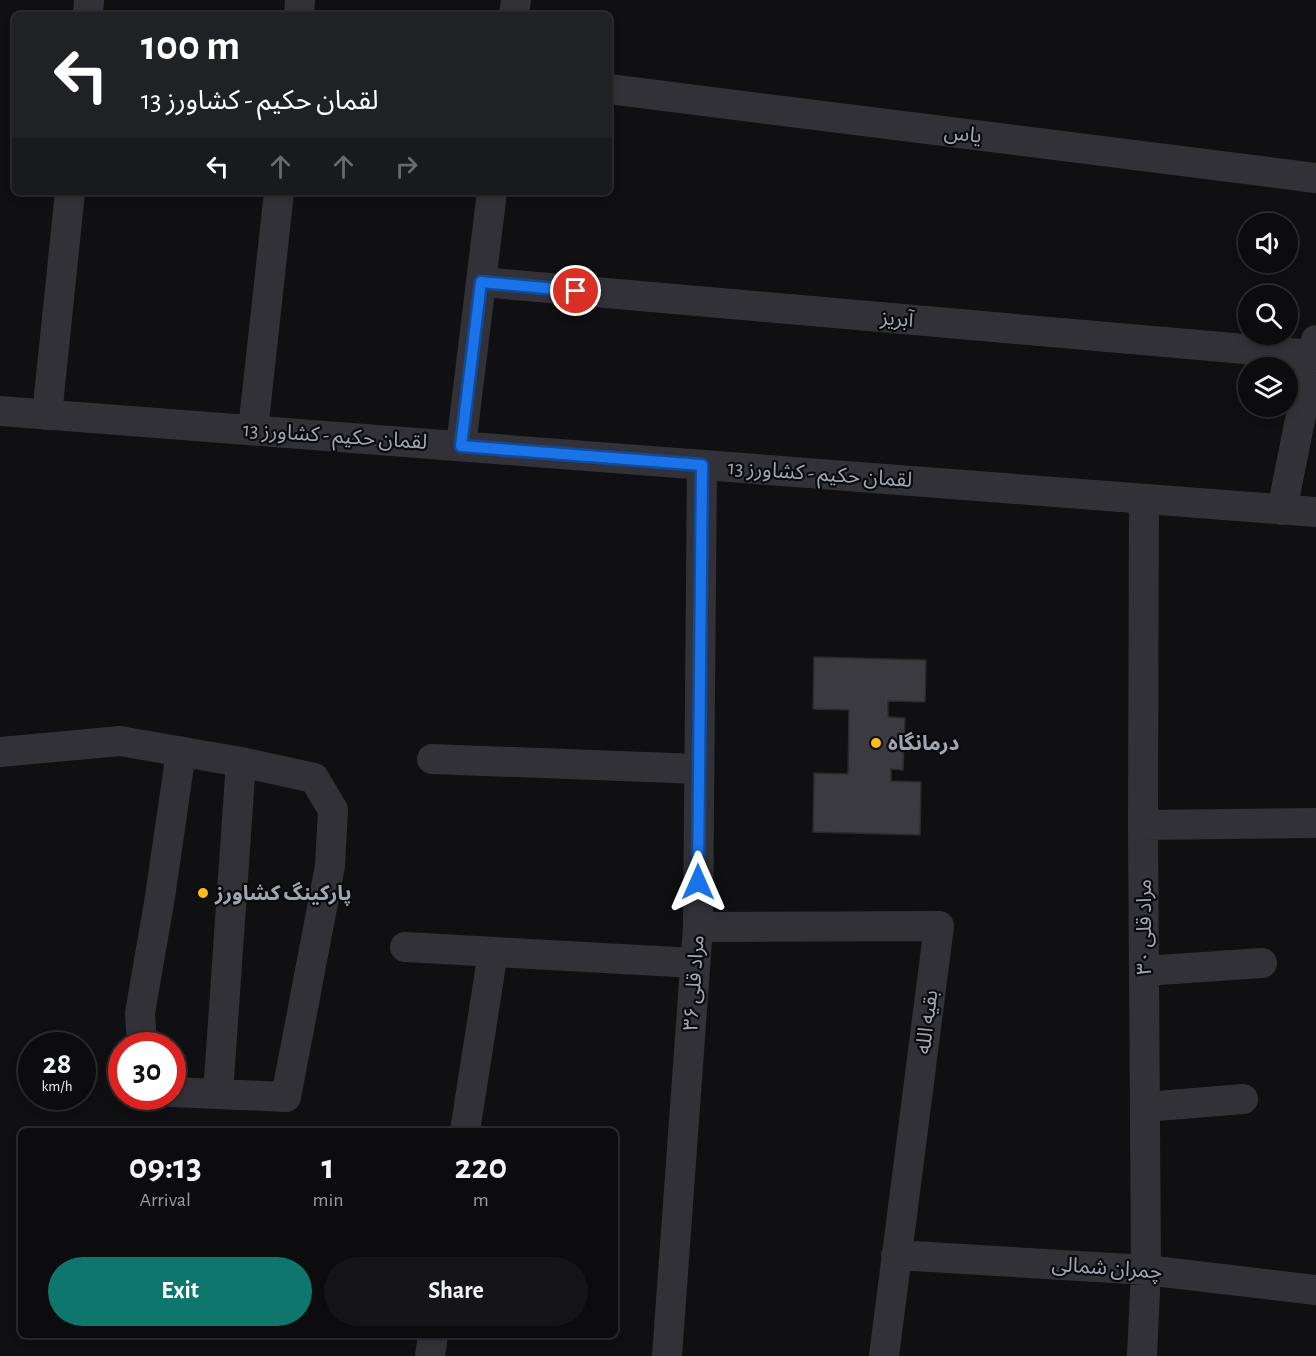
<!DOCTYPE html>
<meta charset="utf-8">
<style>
body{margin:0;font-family:"Alegreya Sans","Noto Sans Arabic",sans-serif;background:#151517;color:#f1f3f6;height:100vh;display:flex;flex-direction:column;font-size:22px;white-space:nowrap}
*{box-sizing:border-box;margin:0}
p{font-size:20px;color:#9a9b9e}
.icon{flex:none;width:33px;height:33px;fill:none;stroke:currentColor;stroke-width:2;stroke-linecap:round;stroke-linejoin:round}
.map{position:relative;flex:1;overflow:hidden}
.details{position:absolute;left:18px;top:1128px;width:600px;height:210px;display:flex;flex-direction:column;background:#0c0c0e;border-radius:9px;box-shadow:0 3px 9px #0003,0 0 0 2px #2c2c2e}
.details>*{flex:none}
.hud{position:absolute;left:12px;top:12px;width:600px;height:183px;border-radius:9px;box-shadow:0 3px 9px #0003,0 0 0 2px #2c2c2e;background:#202124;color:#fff;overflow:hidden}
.tools{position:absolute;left:1238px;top:213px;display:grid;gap:12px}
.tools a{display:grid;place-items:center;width:60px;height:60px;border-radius:50%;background:#0c0c0e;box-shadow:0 3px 9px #0003,0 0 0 2px #2c2c2e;font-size:30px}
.speed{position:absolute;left:18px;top:1032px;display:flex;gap:12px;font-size:30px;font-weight:700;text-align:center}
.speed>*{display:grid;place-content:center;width:78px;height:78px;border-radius:50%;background:#0c0c0e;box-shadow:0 3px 9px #0003,0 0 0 2px #2c2c2e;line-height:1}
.speed small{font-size:15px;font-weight:400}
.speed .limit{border:9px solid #d22;background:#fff;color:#111}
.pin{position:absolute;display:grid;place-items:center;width:51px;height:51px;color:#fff;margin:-26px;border:3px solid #fff;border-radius:50%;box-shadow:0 2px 6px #0007}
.me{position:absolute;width:66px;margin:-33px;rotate:0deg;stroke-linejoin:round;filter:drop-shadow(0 0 4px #0008)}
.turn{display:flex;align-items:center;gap:21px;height:126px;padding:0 30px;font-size:27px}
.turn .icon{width:78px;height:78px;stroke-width:2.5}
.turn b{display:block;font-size:42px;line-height:51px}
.lanes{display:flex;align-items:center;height:57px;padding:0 30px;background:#0003;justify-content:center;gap:30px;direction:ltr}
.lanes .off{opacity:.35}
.eta{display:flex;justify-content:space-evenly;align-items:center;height:102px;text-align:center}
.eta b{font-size:36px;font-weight:600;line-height:42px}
.primary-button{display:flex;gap:12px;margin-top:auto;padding:12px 30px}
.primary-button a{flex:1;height:69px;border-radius:36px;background:#0f766e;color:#fff;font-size:24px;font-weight:600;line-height:69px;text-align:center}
.primary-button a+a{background:#151517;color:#f1f3f6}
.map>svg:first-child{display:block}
.building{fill:#3a3a40;stroke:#2a2a2e;stroke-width:1.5}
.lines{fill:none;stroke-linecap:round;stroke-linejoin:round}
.minor{stroke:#313137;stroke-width:30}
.route-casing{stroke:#114b97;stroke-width:15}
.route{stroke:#1a73e8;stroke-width:10}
.poi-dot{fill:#ffbc1b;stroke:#0b0b0d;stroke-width:2}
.labels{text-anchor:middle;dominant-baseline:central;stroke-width:4.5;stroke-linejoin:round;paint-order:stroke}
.street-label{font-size:21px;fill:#a0a5b4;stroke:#0b0b0d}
.poi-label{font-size:21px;font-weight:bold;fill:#a0a5b4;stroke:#0b0b0d;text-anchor:start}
</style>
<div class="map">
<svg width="1316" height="1356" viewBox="0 0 1316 1356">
<rect width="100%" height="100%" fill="#101012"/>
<path class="building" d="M814 657 926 660 925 702 888 701V717L905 718 903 770 891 769V781L921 782 920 835 813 832 814 773 848 774 849 710 813 709Z"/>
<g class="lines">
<path class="minor" d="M88 15 89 0
M299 15 300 0
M514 15 516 0
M609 89 1316 178
M481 282 1313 355
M0 411 1316 512
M47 415 70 192
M253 430 279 192
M461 446 492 192
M1282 510 1316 340
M0 752 120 741 241 762 314 778 333 810 330 866 286 1097 172 1092
M432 759 699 769
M1143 825 1316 823
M698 927 939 926 884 1356
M405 947 695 963
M1144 971 1262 963
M142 1046 140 1013 160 897 181 752
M218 1094 241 762
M1145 1107 1243 1099
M465 1131 493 952
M896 1255 1146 1270 1316 1290
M430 1356 433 1335
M667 1356 698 927 702 465
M1142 1356 1146 1270 1143 825 1144 499"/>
</g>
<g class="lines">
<g class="route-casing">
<path id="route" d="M576 291 481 282 461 446 702 465 698 882"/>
</g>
<use href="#route" class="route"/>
</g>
<g class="poi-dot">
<circle cx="876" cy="743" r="6"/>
<circle cx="203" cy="893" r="6"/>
</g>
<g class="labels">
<g class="street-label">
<text transform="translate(963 134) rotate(7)">یاس</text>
<text transform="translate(897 319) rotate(5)">آبریز</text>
<text transform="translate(335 436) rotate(4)">لقمان حکیم - کشاورز 13</text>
<text transform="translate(820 474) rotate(4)">لقمان حکیم - کشاورز 13</text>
<text transform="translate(1144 927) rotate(-90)">مراد قلی ۳۰</text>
<text transform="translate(694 983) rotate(-86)">مراد قلی ۳۶</text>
<text transform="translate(927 1022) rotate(-83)">بقیه الله</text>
<text transform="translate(1107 1268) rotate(4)">چمران شمالی</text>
</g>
<g class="poi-label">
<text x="888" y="743">درمانگاه</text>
<text x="215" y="893">پارکینگ کشاورز</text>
</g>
</g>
</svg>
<div class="tools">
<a><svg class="icon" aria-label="sound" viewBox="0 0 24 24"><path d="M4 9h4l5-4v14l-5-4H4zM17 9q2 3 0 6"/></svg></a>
<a><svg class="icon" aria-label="search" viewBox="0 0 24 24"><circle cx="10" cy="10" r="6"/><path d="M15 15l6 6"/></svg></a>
<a><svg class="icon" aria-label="layers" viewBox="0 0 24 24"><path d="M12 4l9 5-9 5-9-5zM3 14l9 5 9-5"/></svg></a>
</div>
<div class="speed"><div>28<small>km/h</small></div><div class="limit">30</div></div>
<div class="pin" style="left:576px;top:291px;background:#d93025"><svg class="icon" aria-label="arrive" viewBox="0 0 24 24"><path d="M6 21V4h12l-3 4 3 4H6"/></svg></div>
<svg class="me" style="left:698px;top:882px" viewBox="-20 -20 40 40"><path d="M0-17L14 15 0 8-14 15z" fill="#1a73e8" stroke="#fff" stroke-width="4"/></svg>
<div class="hud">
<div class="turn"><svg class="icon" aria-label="left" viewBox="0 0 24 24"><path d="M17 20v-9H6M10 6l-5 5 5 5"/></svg><div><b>100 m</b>لقمان حکیم - کشاورز 13</div></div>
<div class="lanes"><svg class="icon" aria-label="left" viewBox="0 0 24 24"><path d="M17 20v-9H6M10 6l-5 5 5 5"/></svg><svg class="icon off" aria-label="ahead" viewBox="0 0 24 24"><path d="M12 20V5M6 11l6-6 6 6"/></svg><svg class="icon off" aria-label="ahead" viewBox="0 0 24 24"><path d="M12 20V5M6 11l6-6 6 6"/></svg><svg class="icon off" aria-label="right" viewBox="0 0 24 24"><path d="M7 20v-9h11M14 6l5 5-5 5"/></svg></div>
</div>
<section class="details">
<div class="eta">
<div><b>09:13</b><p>Arrival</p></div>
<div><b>1</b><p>min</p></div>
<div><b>220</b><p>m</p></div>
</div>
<div class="primary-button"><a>Exit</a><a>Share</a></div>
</section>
</div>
